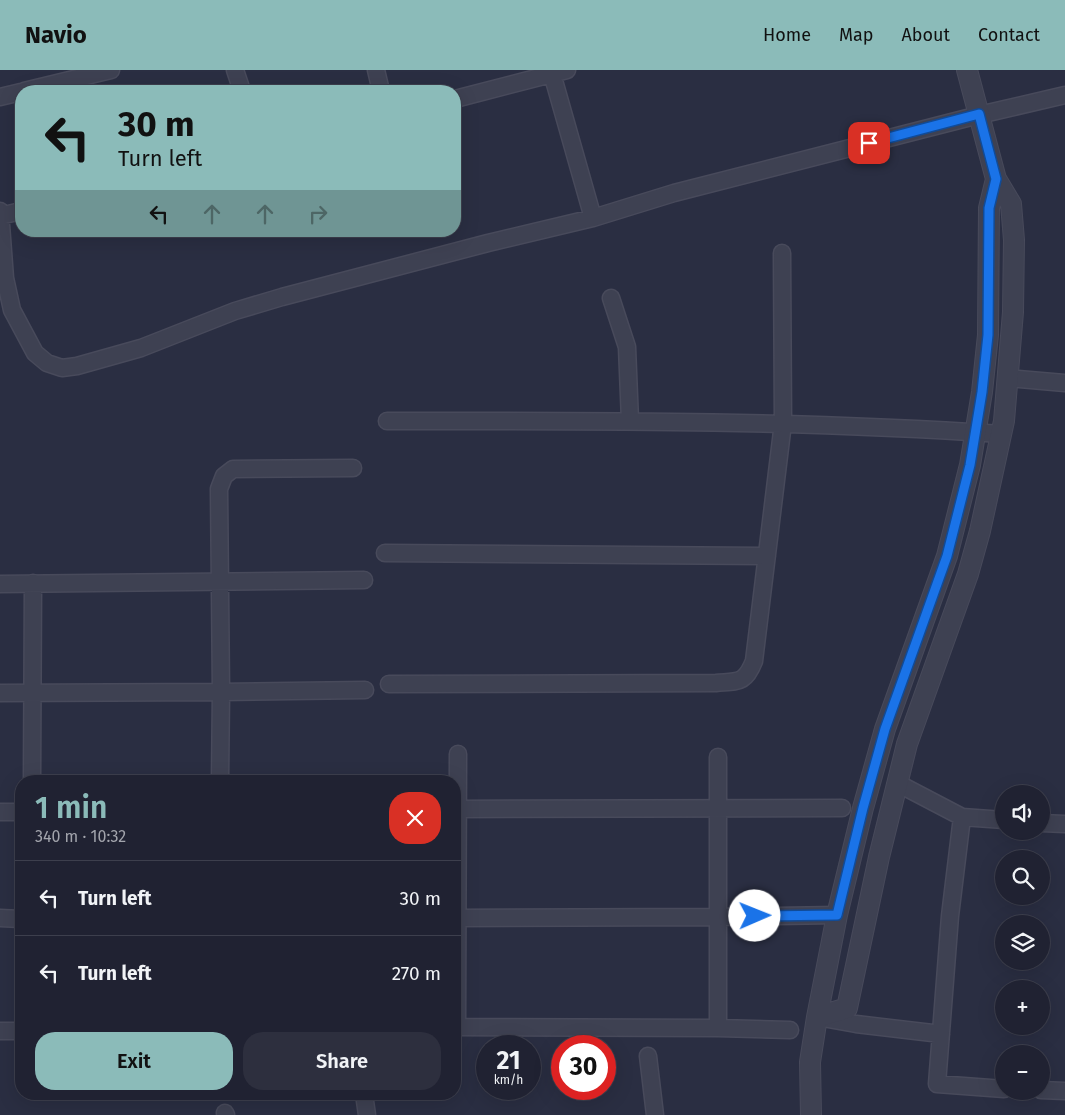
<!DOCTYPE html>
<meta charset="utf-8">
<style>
body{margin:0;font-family:"Fira Sans",sans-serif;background:#2d2f3e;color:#f1f3f6;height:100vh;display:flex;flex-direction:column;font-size:19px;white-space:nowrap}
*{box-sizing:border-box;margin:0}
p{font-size:16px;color:#a2a4ac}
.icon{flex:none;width:28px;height:28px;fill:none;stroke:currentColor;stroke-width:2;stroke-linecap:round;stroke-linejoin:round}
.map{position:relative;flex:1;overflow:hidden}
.drawer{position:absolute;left:15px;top:705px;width:446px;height:325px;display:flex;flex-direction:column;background:#202232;border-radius:20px;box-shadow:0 5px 20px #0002,0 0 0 1px #3d3f4d}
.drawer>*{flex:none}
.guide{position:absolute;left:15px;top:15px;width:446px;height:152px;border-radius:20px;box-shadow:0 5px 20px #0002,0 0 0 1px #3d3f4d;background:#8bbbb9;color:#111;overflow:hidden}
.controls{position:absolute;left:995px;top:715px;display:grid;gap:10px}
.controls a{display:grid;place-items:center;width:55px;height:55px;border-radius:50%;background:#202232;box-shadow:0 5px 20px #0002,0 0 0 1px #3d3f4d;font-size:25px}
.speed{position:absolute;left:476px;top:965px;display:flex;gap:10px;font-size:25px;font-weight:700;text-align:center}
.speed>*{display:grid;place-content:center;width:65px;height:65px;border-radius:50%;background:#202232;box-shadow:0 5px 20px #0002,0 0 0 1px #3d3f4d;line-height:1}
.speed small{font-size:12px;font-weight:400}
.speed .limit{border:8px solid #d22;background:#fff;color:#111}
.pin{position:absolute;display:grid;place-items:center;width:42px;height:42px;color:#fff;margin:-21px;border-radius:10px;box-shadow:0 2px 8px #0006}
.me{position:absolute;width:55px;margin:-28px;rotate:89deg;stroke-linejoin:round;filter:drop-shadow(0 0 4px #0008)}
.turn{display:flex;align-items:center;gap:18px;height:105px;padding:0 20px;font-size:22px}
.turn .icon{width:65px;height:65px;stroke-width:2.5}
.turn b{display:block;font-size:35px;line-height:42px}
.lanes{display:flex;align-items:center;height:48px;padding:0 20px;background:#0003;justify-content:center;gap:25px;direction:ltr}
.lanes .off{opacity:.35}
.round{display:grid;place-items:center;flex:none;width:52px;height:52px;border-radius:20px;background:#2d2f3e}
.overview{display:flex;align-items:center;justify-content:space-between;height:85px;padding:0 20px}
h1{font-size:30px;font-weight:600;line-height:38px;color:#8bbbb9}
.button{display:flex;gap:10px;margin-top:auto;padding:10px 20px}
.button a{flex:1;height:58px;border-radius:20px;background:#8bbbb9;color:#111;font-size:20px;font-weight:600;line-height:58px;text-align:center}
.button a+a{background:#2d2f3e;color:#f1f3f6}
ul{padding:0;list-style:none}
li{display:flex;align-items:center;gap:15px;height:75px;padding:0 20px;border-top:1px solid #3d3f4d}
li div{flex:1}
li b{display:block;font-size:19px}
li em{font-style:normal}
header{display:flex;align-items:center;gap:30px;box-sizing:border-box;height:70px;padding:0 25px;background:#8bbbb9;color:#111}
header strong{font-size:24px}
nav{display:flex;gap:28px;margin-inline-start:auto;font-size:18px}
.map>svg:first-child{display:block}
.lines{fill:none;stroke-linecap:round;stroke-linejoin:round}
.minor-casing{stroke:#484a5b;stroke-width:19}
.tertiary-casing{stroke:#484a5b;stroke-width:22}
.minor{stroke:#3e4152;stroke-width:16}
.tertiary{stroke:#3e4152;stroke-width:20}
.route-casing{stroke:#114b97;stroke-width:12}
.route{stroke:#1a73e8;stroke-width:9}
</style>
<header>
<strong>Navio</strong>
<nav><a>Home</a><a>Map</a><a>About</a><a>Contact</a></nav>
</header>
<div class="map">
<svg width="1065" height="1045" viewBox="0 0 1065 1045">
<rect width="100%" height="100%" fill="#2a2e42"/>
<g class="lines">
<g class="minor-casing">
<path id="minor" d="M235 0 242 21
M376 0 381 21
M551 0 593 148 674 123 979 45 1065 25
M24 21 111 0
M0 27 21 22
M455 29 567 0
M0 141 5 208 12 240 35 283 47 293 62 298 77 296 141 278 235 241 282 227 488 173 593 148
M0 146 21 141
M611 228 627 277 630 351
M1008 308 1065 313
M387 351C592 351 796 350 1001 364
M385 483 767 486
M0 514 364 510
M389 614 716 613C738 611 745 614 754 591L783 353 782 183
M0 623 221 622 219 419 224 406 233 399 353 398
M32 711 33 513
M220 711 221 622 365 620
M897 713 962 747 1004 750
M455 739 842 738
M0 742H21
M962 747 950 846 937 1014 1004 1019
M1041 753 1065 754
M0 848 21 849
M455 848 718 847 837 845
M817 947 856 954 941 964
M455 957 718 958V687
M457 957 458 684
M718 958 790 960
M0 961H21
M648 986 655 1045
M1041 1020 1065 1021
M364 1024 367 1045
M225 1043 226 1045"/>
</g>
<g class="tertiary-casing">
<path id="tertiary" d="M817 947 847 938 879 787 907 674 968 504 980 461 1004 351 1013 242 1014 170 1011 134 996 109 967 0
M811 1045 810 992 817 947 837 845 863 738 885 659 947 486 970 395 982 322 988 265 989 138 996 109"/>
</g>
<use href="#minor" class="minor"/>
<use href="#tertiary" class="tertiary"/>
</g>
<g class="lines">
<g class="route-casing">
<path id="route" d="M755 846 837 845 863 738 885 659 947 486 970 395 982 322 988 265 989 138 996 109 979 44 869 73"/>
</g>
<use href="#route" class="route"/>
</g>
</svg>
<div class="controls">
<a><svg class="icon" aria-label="sound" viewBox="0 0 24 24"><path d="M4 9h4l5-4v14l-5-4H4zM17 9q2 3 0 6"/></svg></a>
<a><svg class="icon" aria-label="search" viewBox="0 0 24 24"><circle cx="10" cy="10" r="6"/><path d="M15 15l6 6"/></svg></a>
<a><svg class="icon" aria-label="layers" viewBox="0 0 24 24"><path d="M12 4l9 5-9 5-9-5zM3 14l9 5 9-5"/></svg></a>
<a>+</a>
<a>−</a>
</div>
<div class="speed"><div>21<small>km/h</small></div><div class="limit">30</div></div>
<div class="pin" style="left:869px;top:73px;background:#d93025"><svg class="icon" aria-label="arrive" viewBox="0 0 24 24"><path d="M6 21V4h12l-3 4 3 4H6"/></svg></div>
<svg class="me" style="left:755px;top:846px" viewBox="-20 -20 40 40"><circle r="19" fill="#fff"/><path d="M0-13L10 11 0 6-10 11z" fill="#1a73e8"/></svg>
<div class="guide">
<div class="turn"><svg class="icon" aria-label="left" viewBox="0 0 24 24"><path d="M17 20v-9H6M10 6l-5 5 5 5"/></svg><div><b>30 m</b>Turn left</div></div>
<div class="lanes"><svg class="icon" aria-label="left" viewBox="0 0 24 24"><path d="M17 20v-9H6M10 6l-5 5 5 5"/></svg><svg class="icon off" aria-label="ahead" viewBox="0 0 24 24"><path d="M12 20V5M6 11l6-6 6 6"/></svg><svg class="icon off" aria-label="ahead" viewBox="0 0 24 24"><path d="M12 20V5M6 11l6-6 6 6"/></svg><svg class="icon off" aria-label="right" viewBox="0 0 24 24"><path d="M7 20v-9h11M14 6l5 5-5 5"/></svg></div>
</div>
<section class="drawer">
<div class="overview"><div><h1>1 min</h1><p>340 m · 10:32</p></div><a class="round" style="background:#d93025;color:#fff"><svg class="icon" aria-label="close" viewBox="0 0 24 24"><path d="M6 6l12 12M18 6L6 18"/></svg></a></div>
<ul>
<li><svg class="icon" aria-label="left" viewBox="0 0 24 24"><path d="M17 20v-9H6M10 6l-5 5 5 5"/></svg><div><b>Turn left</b></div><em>30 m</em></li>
<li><svg class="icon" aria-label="left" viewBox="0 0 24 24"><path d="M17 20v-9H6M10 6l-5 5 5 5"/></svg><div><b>Turn left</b></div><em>270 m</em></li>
</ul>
<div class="button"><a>Exit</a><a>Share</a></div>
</section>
</div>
